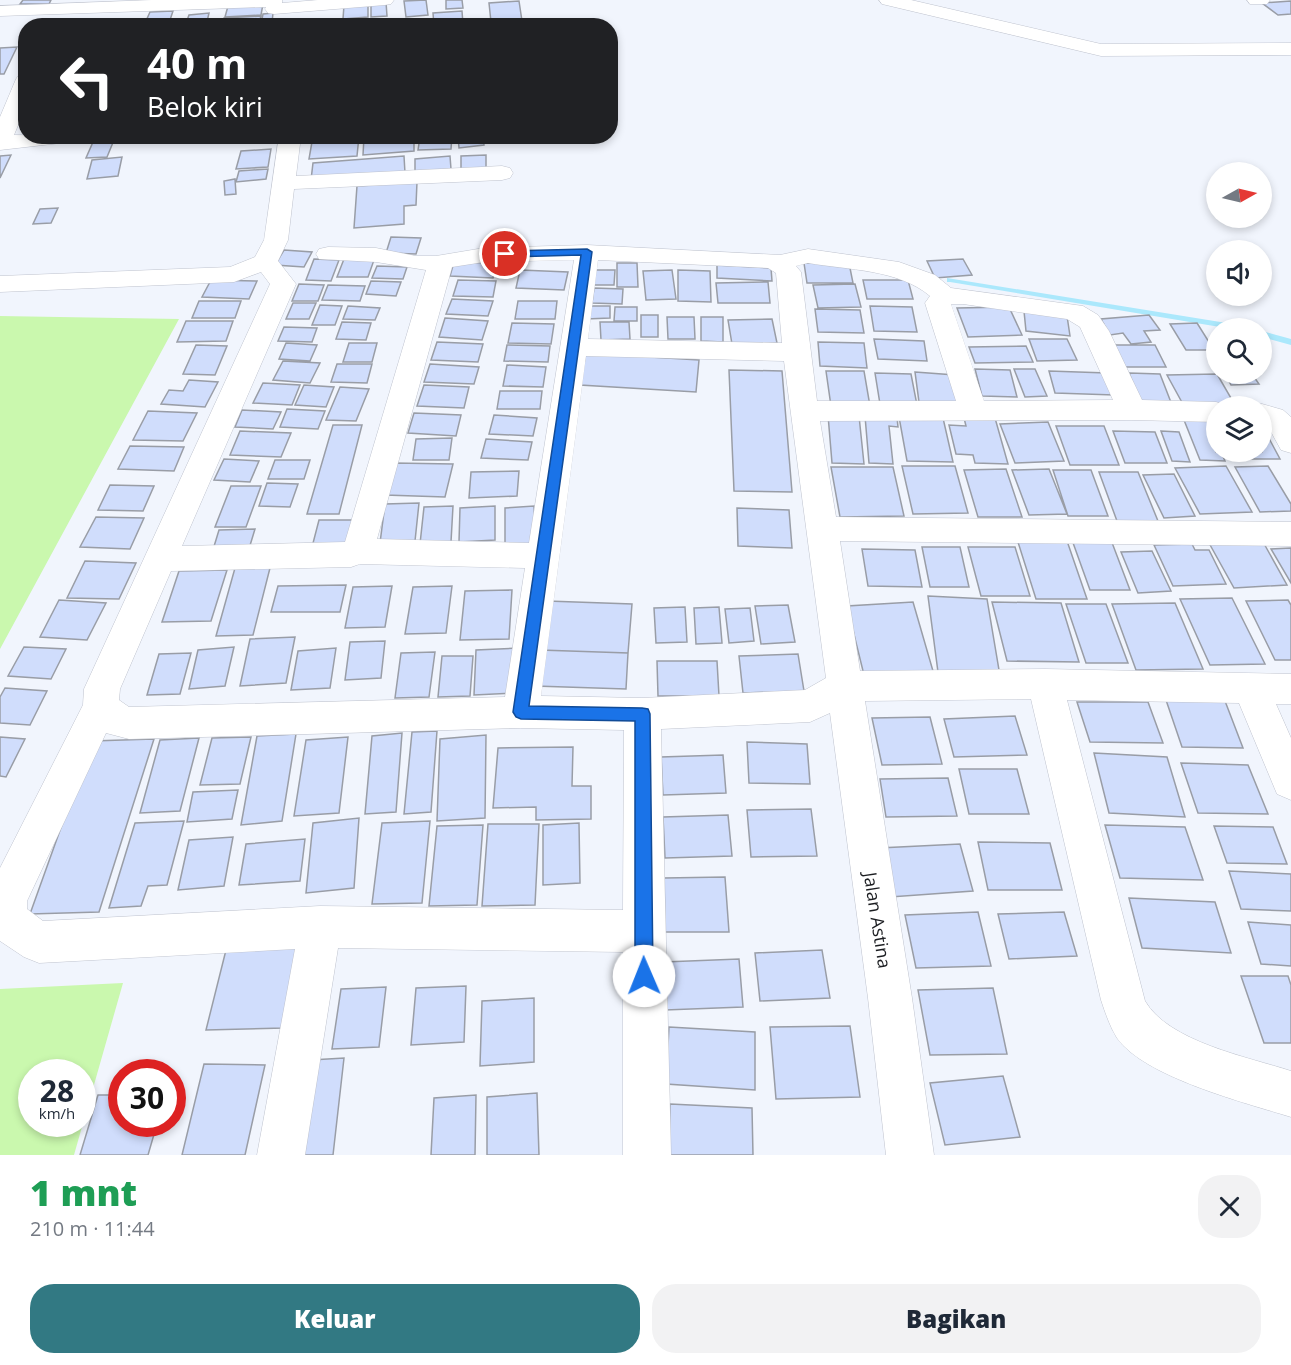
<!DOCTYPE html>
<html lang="id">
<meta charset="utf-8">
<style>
body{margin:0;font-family:"Open Sans",sans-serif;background:#f2f2f3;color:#1f2937;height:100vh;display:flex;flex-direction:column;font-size:22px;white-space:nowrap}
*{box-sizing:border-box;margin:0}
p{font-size:20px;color:#747a83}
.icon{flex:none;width:33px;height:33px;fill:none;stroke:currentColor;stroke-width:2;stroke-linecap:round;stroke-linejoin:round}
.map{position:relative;height:1155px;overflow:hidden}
.details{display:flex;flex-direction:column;background:#fff;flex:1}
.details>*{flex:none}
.top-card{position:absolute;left:18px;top:18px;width:600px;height:126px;border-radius:24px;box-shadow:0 3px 9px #0003;background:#202124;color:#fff;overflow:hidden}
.needle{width:39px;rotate:82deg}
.controls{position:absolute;left:1206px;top:162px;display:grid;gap:12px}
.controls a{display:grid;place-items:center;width:66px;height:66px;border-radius:50%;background:#fff;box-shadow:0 3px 9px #0003;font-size:30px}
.speed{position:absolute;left:18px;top:1059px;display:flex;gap:12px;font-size:30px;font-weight:700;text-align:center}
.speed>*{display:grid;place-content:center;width:78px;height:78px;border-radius:50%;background:#fff;box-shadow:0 3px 9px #0003;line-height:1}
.speed small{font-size:15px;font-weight:400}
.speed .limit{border:9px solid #d22;background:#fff;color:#111}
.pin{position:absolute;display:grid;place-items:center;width:51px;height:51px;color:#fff;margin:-26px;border:3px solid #fff;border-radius:50%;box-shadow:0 2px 6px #0007}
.me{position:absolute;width:66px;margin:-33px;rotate:359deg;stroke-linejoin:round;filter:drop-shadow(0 0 4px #0008)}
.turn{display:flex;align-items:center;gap:21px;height:126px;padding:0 30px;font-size:27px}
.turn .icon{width:78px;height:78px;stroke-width:2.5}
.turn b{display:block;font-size:42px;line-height:51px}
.round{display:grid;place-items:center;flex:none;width:63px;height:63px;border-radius:24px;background:#f2f2f3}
.head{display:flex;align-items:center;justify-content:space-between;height:102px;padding:0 30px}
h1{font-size:36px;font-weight:800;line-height:45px;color:#1e9e55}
.cta{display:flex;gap:12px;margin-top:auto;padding:12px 30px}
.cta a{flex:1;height:69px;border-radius:24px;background:#327983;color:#fff;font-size:24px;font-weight:800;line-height:69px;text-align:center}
.cta a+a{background:#f2f2f3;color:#1f2937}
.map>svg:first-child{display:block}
.green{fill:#caf8ae;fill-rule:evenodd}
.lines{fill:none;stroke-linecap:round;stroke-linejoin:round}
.stream{fill:#abe8fc;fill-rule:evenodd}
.building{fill:#d0ddfc;stroke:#999da6;stroke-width:1.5}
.minor-casing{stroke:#bfc3ce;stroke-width:1}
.minor{fill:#fff;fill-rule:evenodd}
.route{fill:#1a73e8;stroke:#114b97;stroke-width:1.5}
.labels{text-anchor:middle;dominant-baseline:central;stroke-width:4.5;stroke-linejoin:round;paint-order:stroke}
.near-street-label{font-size:18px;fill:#1b1d21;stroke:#fff}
</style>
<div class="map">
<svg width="1291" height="1155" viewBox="0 0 1291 1155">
<rect width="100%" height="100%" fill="#f1f5fd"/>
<path class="green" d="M0 316 179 319 0 649Z
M123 983 74 1155H0V989ZM32 1072H82V1124H32Z"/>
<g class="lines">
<path class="stream" d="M947 278 1239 325 1243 328H1226L950 282H947Z
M1262 331 1291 339V345L1262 337Z"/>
</g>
<path class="building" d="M23 0H51L49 4H20Z
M426 0 428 15 406 17 404 1Z
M446 0H462L463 8 446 9Z
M519 1 522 21 491 22 489 3Z
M1291 1V14L1278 15 1262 3Z
M386 2 387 16 371 17V3Z
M368 3V17L343 19 344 5Z
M263 4 261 15 225 17 228 6Z
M173 11 170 20 146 21 150 12Z
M462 11 463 24 434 26 433 13Z
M209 13 206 26H185L189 15Z
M273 13 272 23H265L266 19H262L263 14Z
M261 16 259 23 222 25 224 18Z
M17 47 4 74H0V48Z
M313 136H359L357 156 309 159Z
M414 136V151L363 155 364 137Z
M452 136 451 149 418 150 420 137Z
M458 136H483L484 145 459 148Z
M114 140 107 157 86 158 93 142Z
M271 149 268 167 236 169 241 151Z
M11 155 0 178V156Z
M486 155V168L461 169V156Z
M404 156 405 173 311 180 313 163Z
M450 156 451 169 415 172V159Z
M122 157 118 176 87 179 92 160Z
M268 169 266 179 236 182 239 171Z
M235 179 236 194 225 195 224 181Z
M417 182 416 205 404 206V224L354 228 357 186Z
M58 208 51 223 33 224 40 209Z
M391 237 421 238 416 254 386 253Z
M284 250 312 252 304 267 275 265Z
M314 259 339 260 331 281 306 280Z
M344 259 374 260 368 277H337Z
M963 259 972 275 935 278 927 261Z
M454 262 497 263 493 278 450 276Z
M617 263H637L638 287H617Z
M804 263H849L853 283H807Z
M717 265 771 268 772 281 717 278Z
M377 266 407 267 403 279 372 278Z
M520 270 568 272 564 290 516 288Z
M589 270H615L614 285H588Z
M672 270 676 299 646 300 643 271Z
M678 270 710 271 711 302 678 301Z
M211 280 257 281 249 299 202 297Z
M458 280 496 281 493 297 453 296Z
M863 280H908L913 299H867Z
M371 281 401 282 396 296 366 294Z
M768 282 770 303H718L716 283Z
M299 284 324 285 318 301H292Z
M855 284 861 307 818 308 813 285Z
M328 285 365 286 360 301 322 300Z
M594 288 623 289 622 304 592 303Z
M452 299 493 301 488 316 446 314Z
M199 301H241L235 318H192Z
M518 301H557L555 319H515Z
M293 303H316L309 319H286Z
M320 305 342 306 335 325H312Z
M348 306 380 308 375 320 343 319Z
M586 306H610V318L586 319Z
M870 306 912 307 917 332 874 331Z
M615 307H637V321H614Z
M1009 307 1022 335 968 337 957 308Z
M815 309 860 310 864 333 818 332Z
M1024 311 1067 316 1070 336 1026 331Z
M641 315H658V337H641Z
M1149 315 1160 330 1144 331 1151 342 1131 344 1123 333 1110 335 1101 319Z
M667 317H694L695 339H668Z
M701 317H723V342L701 341Z
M445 318 488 321 482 340 439 337Z
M772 319 777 343 732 344 728 320Z
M186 321H233L226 341 177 342Z
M342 322 371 323 366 340 336 339Z
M600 322H629L630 339 601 340Z
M512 323 554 324 551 344 508 343Z
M1197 323 1214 350H1186L1170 324Z
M284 327 317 328 312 342 278 341Z
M874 339 924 341 927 361 878 359Z
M1029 339H1067L1077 360 1037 361Z
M437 342 483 344 478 362 431 360Z
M818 342 864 343 867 368 820 366Z
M286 343 317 345 310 361 279 359Z
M349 343H377L372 362H343Z
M196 345 227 346 215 375 183 374Z
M507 345 550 346 548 362 504 361Z
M1109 345H1155L1166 367H1119Z
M1026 346 1033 362 975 363 969 347Z
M586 353 699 360 696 392 580 385Z
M283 361 320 363 310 383 273 380Z
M337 364H372L367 383 331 382Z
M430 364 479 367 474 384 424 382Z
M507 365 546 367 543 387 503 386Z
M975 369 1010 370 1017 397 982 396Z
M1014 369H1035L1047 396 1025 397Z
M729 370 782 371 792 492 734 491Z
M826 371H864L870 406H831Z
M1049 371 1107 373 1114 395 1055 393Z
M915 372 955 375 961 404 919 402Z
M875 373 911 374 917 405 880 404Z
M1129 373 1160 374 1172 405 1141 404Z
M1217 374 1235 405 1184 406 1167 375Z
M1225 374H1252L1259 384 1231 385Z
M189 380 218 382 205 407 161 404 169 390 183 391Z
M263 383 300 385 292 405 253 403Z
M304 385 334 387 326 407 295 405Z
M424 385 469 387 464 408 417 406Z
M340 387 369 389 356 421 326 420Z
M500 391H542L540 409H497Z
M287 409 325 411 318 429 280 427Z
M242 410 281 412 273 429 235 427Z
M148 411 197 413 183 441 133 440Z
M414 413 461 415 456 436 408 433Z
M494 415 537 418 533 436 489 434Z
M828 415 859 416 864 464 832 463Z
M865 416 897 418 898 427 889 426 893 464 869 463Z
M899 417 943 418 953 462 907 461Z
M964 418H995L1008 464 975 463 973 455 956 454 949 425 966 426Z
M1184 420 1208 421 1216 441V452H1221L1225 461 1200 460Z
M1048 422 1064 461 1015 463 1000 424Z
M333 425H362L339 514H307Z
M1056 426H1104L1119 465H1070Z
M1262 429H1264L1280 459H1243L1239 452H1262Z
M240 431 291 433 281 457 230 455Z
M1113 431 1155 432 1167 463H1125Z
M1161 431 1179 432 1190 462 1172 461Z
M452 438 449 460H413L416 439Z
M486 439 532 442 528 460 481 458Z
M130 446 184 447 174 471 118 469Z
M224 459 259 461 250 482 214 480Z
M275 460H310L304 479H268Z
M394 463 453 464 445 497 385 495Z
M902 466H955L968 513 913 514Z
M1226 466 1252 512 1200 514 1175 468Z
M1268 466 1291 504V511L1260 512 1235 467Z
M831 467H893L904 516 840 517Z
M1006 469 1022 517H978L964 470Z
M1049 469 1067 514 1029 515 1012 470Z
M1053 470H1091L1108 516H1068Z
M519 471 517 496 469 498 471 472Z
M1099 472H1138L1158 521H1117Z
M1174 474 1195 516 1164 518 1143 475Z
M267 483 298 484 290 507 259 506Z
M110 485 154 486 143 511 98 510Z
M231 486H261L246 527H215Z
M419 503 415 541 380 543 385 504Z
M453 506 451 542 420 544 424 507Z
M495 506V540L459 542 460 508Z
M534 506 536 545 505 548V508Z
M737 508 789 510 792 548 738 546Z
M96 517 144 518 130 549 80 547Z
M319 520H359L353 547H312Z
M255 529 248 552 212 553 219 530Z
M1066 538 1087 599H1036L1017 539Z
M1072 540H1111L1130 590H1090Z
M1262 540 1287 585 1234 588 1209 543Z
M1192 544 1195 550H1209L1226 584 1173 586 1154 545Z
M922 547H960L969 587H930Z
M968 547H1015L1030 596H981Z
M1291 548V583L1271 549Z
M862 549 915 550 922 587 868 586Z
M1152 551 1171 591 1138 593 1121 552Z
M85 561 136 563 119 599 67 598Z
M235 568H270L253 635 216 636Z
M227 570 211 621 162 622 179 571Z
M346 585 340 612H271L278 586Z
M392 586 385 627 345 628 353 587Z
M452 586 446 633 405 634 413 587Z
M512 590 509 639 460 640 465 591Z
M928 596 987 599 1000 676 938 672Z
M1232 598 1265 664 1210 665 1180 599Z
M59 600 106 603 87 640 40 637Z
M1288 600 1291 605V660H1275L1246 601Z
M547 601 632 604 628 653 540 650Z
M913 602 933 671 864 675 847 606Z
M992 602 1061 603 1079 662 1007 661Z
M1175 603 1203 669 1136 670 1112 604Z
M1066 604H1106L1128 663H1086Z
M788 605 795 642 761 644 755 606Z
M685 607 687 642 656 643 654 608Z
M719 607 722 643 696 644 694 608Z
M750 608 754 641 729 643 725 609Z
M295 637 286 683 240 686 250 639Z
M385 641 381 678 345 680 350 642Z
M24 647 66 649 51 679 8 676Z
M234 647 225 686 189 689 198 650Z
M336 648 330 688 291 690 298 651Z
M518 648V693L474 695 476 650Z
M540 650 628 653 626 689 535 686Z
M435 652 429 697 395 698 401 653Z
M191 653 180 694 147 695 159 654Z
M798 654 804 691 743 693 739 656Z
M442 656H473L470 696 438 697Z
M657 661H717L719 696H658Z
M5 688 47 691 30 725 0 723V697Z
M1166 700 1225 701 1243 748 1182 747Z
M1077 702H1148L1163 743 1090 742Z
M1015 716 1027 755 954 757 944 719Z
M930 717 942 764 882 765 872 718Z
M437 731 431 812 404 814 412 732Z
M402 733 396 812 365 814 372 736Z
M296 734 282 821 241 825 257 736Z
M486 735 485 818 437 821 440 739Z
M0 737 25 739 6 777 0 776Z
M251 737 240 784 200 785 212 738Z
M348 737 339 813 294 816 306 740Z
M199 738 180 811 140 813 160 740Z
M154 739 99 912 30 914 92 741Z
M747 742 807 744 810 784 749 783Z
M573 747 572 786H591V819L536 820V807L493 808 498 748Z
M1094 753 1167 757 1185 817 1109 813Z
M723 755 726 793 663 795 661 757Z
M1181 763 1248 765 1268 814 1198 813Z
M959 769H1017L1029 814H969Z
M948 778 957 816 886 817 880 779Z
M238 790 232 819 187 822 193 792Z
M811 809 817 856 751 857 747 810Z
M728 815 732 856 665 858 663 817Z
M359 818 354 888 306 893 313 823Z
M184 821 167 885 148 886 141 906 109 908 135 823Z
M430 821 422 903 372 904 382 823Z
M579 823 580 883 543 885V825Z
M488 824H539L535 905 482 906Z
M483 825 477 905 429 906 437 826Z
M1105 825 1185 827 1203 880 1120 878Z
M1214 826 1273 827 1287 864 1227 863Z
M233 837 224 886 178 890 189 840Z
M305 839 300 881 239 885 246 844Z
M978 842 1050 843 1062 890H988Z
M960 844 973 891 890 897 879 848Z
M1229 871 1291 874V911L1241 909Z
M725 877 729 932H665L664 878Z
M1129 898 1215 902 1231 953 1142 948Z
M978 912 991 966 916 968 905 915Z
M1064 912 1077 956 1009 959 998 914Z
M1248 922 1291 925V966L1261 964Z
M299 948 284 1028 206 1030 226 950Z
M822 950 830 998 760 1001 755 953Z
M739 959 743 1007 665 1010 664 962Z
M1241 976H1288L1291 985V1043H1264Z
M466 986 464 1042 411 1045 416 988Z
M386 987 379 1047 332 1049 341 989Z
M993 988 1007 1054 930 1055 918 990Z
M534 998V1062L480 1066 482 1001Z
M850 1026 860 1097 776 1099 770 1027Z
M669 1027 755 1032V1090L666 1084Z
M344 1058 333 1155H299L311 1060Z
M204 1064 265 1065 245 1155H182Z
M1003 1076 1020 1137 945 1145 930 1083Z
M537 1093 539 1155H487V1097Z
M98 1095H122V1124H157L148 1155H80Z
M476 1095 475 1155H431L434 1098Z
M670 1104 752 1108 753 1155H669Z"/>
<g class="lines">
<g class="minor-casing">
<path id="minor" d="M152 0H282V3L318 0H394L391 4 385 5 274 14 268 13 265 9 266 7 0 16V6Z
M879 0H911L1101 44 1291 43V55L1101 56 882 4Z
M1247 0H1270L1267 4H1250Z
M26 73V106L14 135 80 136 78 141 0 150V117L16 79 19 75Z
M279 136H301L296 176 502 166 510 168 513 173 510 178 502 180 294 189 288 240 278 261 296 284 182 546 345 542 426 270 376 262 319 259 316 254 319 249 328 247 376 248 416 256H436L484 248 587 245 780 255 808 249 899 262 935 275 951 288 1083 306 1098 315 1109 331 1142 400 1216 402 1226 405 1216 406V422L1132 420 820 421 836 517 1291 522V546L840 541 860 671 1045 669 1291 674V704H1276L1291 738V800L1277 794 1239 703 1067 700 1145 1001C1169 1042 1248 1057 1291 1071V1117C1246 1103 1144 1077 1117 1038 1110 1027 1105 1012 1101 1000L1031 699 865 701 912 998 934 1155H886L868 998 830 713 810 722 661 729 671 1155H623V952L338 948 305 1155H257L295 949 39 963 24 957 0 941V868L83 705 84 689 270 284 261 272 234 282 0 292V276L230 267 255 257 264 240ZM574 260 529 543 377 539 452 267 484 262ZM598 260 768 268 776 273 782 343 588 339ZM808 263C848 270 898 269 930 296L925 303 956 401H817L801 272 796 266ZM951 304H963L1067 319 1080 327 1113 400 984 401ZM586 356 784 361 826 678 805 690 642 698 541 696ZM360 564 525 568 505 697 129 707 119 700 120 689 171 571 351 567ZM521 728 624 730 623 910 320 906 43 921 27 909V901L106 733 129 739Z
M1262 404 1283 410 1291 417V453L1281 450 1270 430 1262 424V406H1254Z"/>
</g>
<use href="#minor" class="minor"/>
</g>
<path class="route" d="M587 249 592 252 529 706 642 708 648 709 650 714 653 976 650 982 644 985 638 982 635 976V721L521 719 516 717 513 712 581 255 505 257 500 254 505 251Z"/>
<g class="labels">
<g class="near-street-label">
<text transform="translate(878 920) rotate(81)">Jalan Astina</text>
</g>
</g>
</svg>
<div class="controls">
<a><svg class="needle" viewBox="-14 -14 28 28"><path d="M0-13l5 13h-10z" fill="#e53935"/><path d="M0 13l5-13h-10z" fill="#747a83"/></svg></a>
<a><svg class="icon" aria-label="sound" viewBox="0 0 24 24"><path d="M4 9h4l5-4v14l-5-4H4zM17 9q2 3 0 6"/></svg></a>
<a><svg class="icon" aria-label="search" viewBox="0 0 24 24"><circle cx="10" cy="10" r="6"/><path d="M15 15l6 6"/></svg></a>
<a><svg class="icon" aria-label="layers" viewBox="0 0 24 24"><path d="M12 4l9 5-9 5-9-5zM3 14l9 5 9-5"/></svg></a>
</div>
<div class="speed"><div>28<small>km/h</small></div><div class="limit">30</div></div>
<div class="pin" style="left:505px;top:254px;background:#d93025"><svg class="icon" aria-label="arrive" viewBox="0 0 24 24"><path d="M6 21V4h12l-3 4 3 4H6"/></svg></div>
<svg class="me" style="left:644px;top:976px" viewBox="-20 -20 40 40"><circle r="19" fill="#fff"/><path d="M0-13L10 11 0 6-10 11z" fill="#1a73e8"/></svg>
<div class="top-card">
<div class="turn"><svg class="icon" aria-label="left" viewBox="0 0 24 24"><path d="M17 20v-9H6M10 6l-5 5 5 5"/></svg><div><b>40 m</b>Belok kiri</div></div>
</div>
</div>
<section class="details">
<div class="head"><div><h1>1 mnt</h1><p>210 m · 11:44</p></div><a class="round"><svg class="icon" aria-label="close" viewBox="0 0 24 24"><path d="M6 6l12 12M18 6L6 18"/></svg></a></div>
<div class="cta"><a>Keluar</a><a>Bagikan</a></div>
</section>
